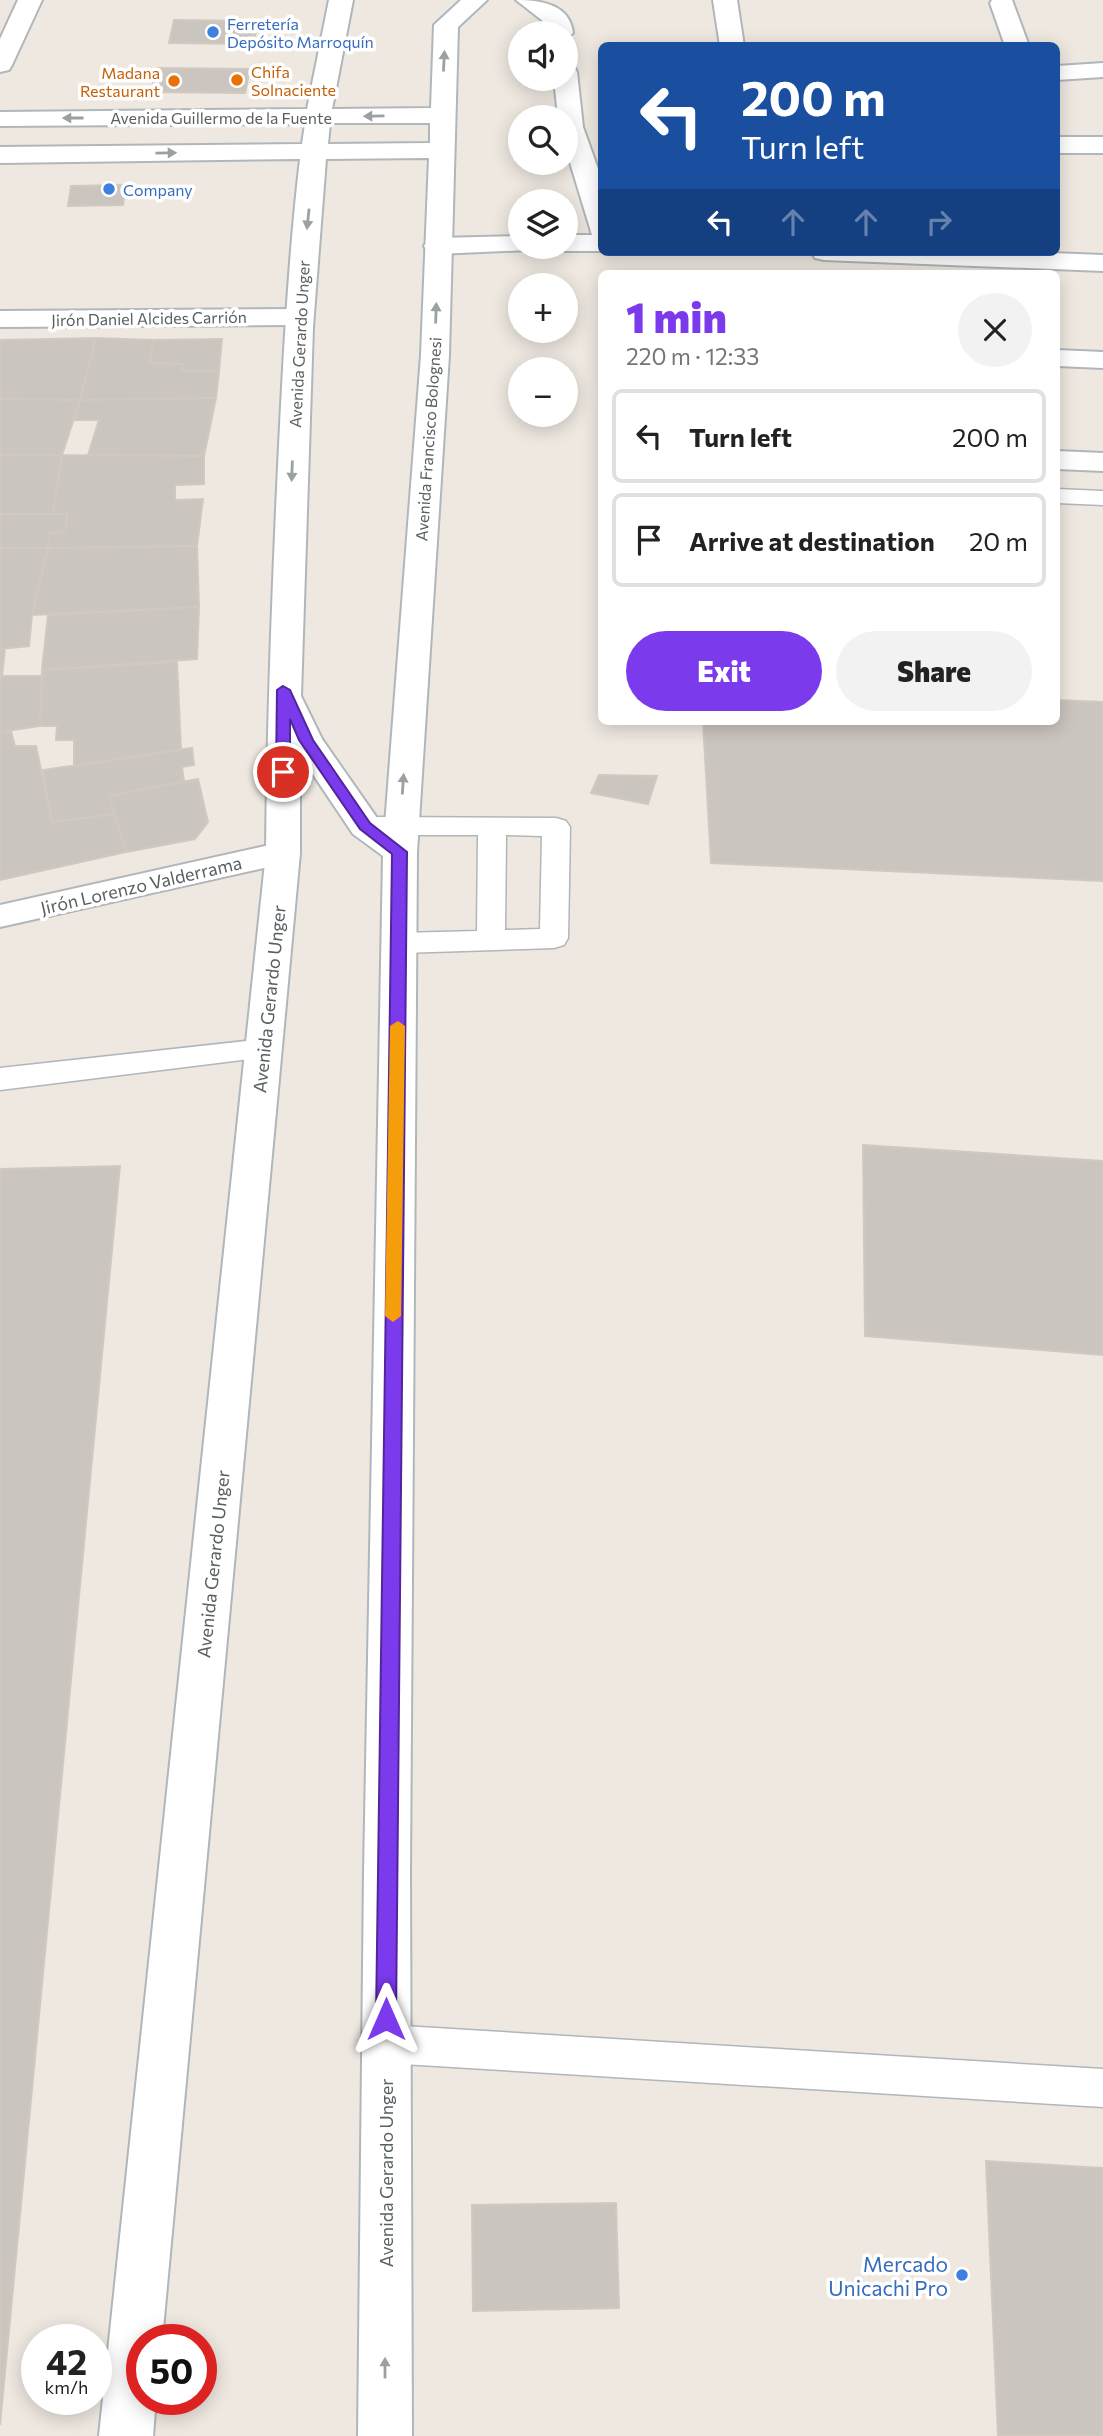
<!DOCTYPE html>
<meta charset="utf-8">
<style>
body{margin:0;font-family:Commissioner,sans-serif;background:#f2f2f2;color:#222;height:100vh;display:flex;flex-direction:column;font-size:26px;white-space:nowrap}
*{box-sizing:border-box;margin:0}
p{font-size:23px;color:#767676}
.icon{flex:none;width:38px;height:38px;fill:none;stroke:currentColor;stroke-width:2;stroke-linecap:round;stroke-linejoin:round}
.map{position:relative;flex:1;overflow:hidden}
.side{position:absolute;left:598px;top:270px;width:462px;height:455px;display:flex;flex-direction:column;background:#fff;border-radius:10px;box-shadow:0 4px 18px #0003}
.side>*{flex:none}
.top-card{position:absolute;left:598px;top:42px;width:462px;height:214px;border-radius:10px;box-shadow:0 4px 18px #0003;background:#1a4fa0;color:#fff;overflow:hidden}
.controls{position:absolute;left:508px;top:21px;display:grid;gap:14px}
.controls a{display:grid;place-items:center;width:70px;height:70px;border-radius:50%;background:#fff;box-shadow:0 4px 18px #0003;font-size:35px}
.speed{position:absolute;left:21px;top:2324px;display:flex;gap:14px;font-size:35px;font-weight:700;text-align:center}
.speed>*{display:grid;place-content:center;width:91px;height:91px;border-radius:50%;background:#fff;box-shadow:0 4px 18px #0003;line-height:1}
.speed small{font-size:18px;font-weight:400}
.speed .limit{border:10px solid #d22;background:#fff;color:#111}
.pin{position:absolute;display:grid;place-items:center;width:60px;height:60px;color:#fff;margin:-30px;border:4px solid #fff;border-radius:50%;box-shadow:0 2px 7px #0007}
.me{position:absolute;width:77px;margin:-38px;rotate:0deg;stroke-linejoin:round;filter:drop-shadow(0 0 5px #0008)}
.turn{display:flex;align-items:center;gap:24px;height:147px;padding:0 28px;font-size:32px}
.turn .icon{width:91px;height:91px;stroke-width:2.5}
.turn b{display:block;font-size:49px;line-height:60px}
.lanes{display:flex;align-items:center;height:66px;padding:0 28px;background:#0003;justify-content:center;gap:35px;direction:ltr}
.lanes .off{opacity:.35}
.round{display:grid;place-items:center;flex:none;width:74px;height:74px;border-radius:37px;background:#f2f2f2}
.head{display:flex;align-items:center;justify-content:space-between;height:119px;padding:0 28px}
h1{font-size:42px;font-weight:800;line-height:52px;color:#7c3aed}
.cta{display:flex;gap:14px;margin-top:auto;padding:14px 28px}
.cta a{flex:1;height:80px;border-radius:42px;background:#7c3aed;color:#fff;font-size:28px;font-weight:800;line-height:80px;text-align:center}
.cta a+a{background:#f2f2f2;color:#222}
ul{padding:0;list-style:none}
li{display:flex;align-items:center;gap:21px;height:94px;margin:0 14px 10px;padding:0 14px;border:4px solid #e0e0e0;border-radius:10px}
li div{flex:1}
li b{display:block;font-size:26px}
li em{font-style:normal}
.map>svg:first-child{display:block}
.building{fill:#cbc5bf;stroke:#d3c8be;stroke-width:2}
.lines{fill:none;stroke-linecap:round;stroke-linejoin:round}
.service-casing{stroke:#b1b6ba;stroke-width:3}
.pedestrian-casing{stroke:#b1b6ba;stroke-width:4}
.minor-casing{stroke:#b1b6ba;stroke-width:4}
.secondary-casing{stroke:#b0b7ba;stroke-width:4}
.service{fill:#fff;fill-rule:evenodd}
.pedestrian{fill:#fff;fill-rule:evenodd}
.minor{fill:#fff;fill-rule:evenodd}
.secondary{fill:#fff;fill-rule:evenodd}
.oneway{fill:#9ba0a1}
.route{fill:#7c3aed;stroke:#51269a;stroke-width:2}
.slow{fill:#f59e0b}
.shop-dot{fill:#3f7fe0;stroke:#fff;stroke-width:2.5}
.food-dot{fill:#e8710a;stroke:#fff;stroke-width:2.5}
.labels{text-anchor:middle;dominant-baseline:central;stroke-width:7;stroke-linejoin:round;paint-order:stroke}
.far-shop-label{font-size:16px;fill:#366cbe;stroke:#fff;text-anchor:start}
.far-food-label{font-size:16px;fill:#c56008;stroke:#fff;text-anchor:start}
.far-street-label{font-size:16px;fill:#596063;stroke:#fff}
.street-label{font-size:18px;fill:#596063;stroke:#fff}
.near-shop-label{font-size:21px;fill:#366cbe;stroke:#fff;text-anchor:end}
</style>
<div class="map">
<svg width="1103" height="2436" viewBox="0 0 1103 2436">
<rect width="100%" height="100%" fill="#eee8e0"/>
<path class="building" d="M174 20 258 21 253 44 169 43Z
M157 68 250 69 245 93 151 92Z
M126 185 123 205 68 206 71 186Z
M96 338 153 340 150 363 184 364 182 371H219L216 398 80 400Z
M96 338 80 400 0 399V340Z
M222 339 219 371H182L184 364 150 363 153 340Z
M216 398 204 456 88 455 99 420H75L80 400Z
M0 399 80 400 62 455H0Z
M0 455H62L53 514H0Z
M62 455 204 456V484L175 485V500L203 499 197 546 48 548 49 533 66 532 67 514H53Z
M0 514H67L66 532 49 533 48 548H0Z
M197 546 199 607 32 615 48 548Z
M0 548H48L32 615 29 646 0 649Z
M199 607 197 659 42 670 48 615Z
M0 649H5L2 676H42L40 726 0 732Z
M177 662 181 750 74 766V740H56L57 726H40L42 670Z
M1057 700 1103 702V881L711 863 703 721H1057Z
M11 731 15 746H36L52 822 115 814 126 852 0 880V732Z
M192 748 194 765 182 767 184 781 109 796 115 814 52 822 43 770Z
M599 775 657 776 648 804 591 793Z
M198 779 208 822 195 839 126 852 109 796Z
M863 1145 1103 1161V1355L865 1336Z
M120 1166 0 2425V1169Z
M986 2161 1103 2168V2436H998Z
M616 2203 619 2308 473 2311 472 2205Z"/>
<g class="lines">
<g class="service-casing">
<path id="service" d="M1057 489 1103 491V505L1057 503Z
M378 817 556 818 566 821 570 827 568 938 564 945 554 948 401 953 391 950 387 943 391 936 401 933 477 931 478 835H378L368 832 364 826 368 820ZM506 835 542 836 540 929 505 930Z
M264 1039 275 1042 279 1049 275 1056 0 1090V1068Z
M386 2025 1103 2069V2107L386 2063 372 2057 366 2044 372 2031Z"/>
</g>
<g class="pedestrian-casing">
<path id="pedestrian" d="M992 0H1012L1029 46H1005L990 3Z"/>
</g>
<g class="minor-casing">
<path id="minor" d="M18 0H42L12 65 9 70 0 72V39Z
M516 0C540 0 570 4 573 33L565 39V33H549L548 25Z
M713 0H737L744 46H720Z
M1103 63V77L1057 80V66Z
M565 65 574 67 577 72 583 127 602 180V251H565L554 247H565V235H592L565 146V117H558L554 79H565Z
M1057 137H1103V153H1057Z
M520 236V247H531L529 250 437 254 428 252 424 246 428 240 437 238Z
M811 252H1026L1103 255V271L824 260 815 258Z
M299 309 309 311 313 317 309 323 299 325 0 327V311Z
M1057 350 1103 352V368L1057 366Z
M1057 451 1103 453V471L1057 469Z
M283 842 295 845 300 853 295 861 0 927V905Z"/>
</g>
<g class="secondary-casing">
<path id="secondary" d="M329 0H353L332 109 431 108 434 25 461 0H487L458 27 449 355 417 852 410 1872 412 2436H358L364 1872 383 856 353 834 300 755V853L162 2340H142V2399H156L153 2436H99L266 853C267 724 272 595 278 466 283 363 288 261 300 159L0 163V147L302 144 305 124 0 126V112L307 109ZM330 123H430V143L328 144ZM429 158 421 355 385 825 377 818 322 739 301 696 313 327 326 159Z"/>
</g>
<use href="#service" class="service"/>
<use href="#pedestrian" class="pedestrian"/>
<use href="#minor" class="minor"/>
<use href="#secondary" class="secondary"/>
</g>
<defs><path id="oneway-solid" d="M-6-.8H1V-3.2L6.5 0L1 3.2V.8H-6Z" transform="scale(1.75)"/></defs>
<g class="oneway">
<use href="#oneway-solid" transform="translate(444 61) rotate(-87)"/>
<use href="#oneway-solid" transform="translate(374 116) rotate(179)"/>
<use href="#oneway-solid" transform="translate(73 118) rotate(180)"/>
<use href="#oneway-solid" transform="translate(166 153) rotate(-1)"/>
<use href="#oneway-solid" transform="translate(308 219) rotate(96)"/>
<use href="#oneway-solid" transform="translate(436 313) rotate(-88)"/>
<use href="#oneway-solid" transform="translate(292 471) rotate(92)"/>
<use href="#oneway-solid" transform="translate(403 784) rotate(-86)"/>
<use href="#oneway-solid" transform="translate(385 2368) rotate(-90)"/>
</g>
<path class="route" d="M283 686 290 690 313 740 370 823 407 852 396 2019 393 2026 386 2028 379 2026 376 2019 392 854 360 829 299 740 290 719V772L283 776 276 772 277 690Z"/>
<path class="slow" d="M398 1021 405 1026 401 1316 393 1322 385 1316 390 1026Z"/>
<g class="shop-dot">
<circle cx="213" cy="32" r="7"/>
<circle cx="109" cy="189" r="7"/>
<circle cx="962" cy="2275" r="7"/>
</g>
<g class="food-dot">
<circle cx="237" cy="80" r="7"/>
<circle cx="174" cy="81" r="7"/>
</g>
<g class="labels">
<g class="far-shop-label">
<text x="227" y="23">Ferretería<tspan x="227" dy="18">Depósito Marroquín</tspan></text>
<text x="123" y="189">Company</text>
</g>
<g class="far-food-label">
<text x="251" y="71">Chifa<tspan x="251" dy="18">Solnaciente</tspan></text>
<text x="160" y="72" text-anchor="end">Madana<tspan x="160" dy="18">Restaurant</tspan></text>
</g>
<g class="far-street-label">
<text x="221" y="117">Avenida Guillermo de la Fuente</text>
<text transform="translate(149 318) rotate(-1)">Jirón Daniel Alcides Carrión</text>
<text transform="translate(299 344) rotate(-87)">Avenida Gerardo Unger</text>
<text transform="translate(428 439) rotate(-86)">Avenida Francisco Bolognesi</text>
</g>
<g class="street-label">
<text transform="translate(141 885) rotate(-13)">Jirón Lorenzo Valderrama</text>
<text transform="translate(269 999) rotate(-84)">Avenida Gerardo Unger</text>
<text transform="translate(213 1564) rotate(-84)">Avenida Gerardo Unger</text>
<text transform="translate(386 2173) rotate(-90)">Avenida Gerardo Unger</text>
</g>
<g class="near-shop-label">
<text x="948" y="2263">Mercado<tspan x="948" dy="24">Unicachi Pro</tspan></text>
</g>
</g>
</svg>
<div class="controls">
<a><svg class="icon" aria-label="sound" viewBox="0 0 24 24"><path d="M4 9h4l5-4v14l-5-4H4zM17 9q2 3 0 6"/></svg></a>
<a><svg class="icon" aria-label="search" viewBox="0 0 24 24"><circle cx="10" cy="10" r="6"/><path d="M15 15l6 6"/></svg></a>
<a><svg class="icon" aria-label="layers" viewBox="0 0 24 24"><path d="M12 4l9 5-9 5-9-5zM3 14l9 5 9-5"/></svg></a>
<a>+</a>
<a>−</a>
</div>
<div class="speed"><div>42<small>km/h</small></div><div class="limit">50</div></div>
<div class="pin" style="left:283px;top:772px;background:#d93025"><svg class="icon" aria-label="arrive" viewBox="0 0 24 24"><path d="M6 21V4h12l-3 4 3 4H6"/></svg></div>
<svg class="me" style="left:386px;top:2019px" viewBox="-20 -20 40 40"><path d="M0-17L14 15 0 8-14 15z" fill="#7c3aed" stroke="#fff" stroke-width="4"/></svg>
<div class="top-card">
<div class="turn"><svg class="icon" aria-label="left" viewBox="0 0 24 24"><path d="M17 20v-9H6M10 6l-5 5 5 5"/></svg><div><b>200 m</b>Turn left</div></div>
<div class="lanes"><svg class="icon" aria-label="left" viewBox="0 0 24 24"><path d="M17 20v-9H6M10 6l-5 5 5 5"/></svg><svg class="icon off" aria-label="ahead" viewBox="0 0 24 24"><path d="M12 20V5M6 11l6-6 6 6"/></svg><svg class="icon off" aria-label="ahead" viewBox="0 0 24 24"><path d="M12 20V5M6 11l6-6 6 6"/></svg><svg class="icon off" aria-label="right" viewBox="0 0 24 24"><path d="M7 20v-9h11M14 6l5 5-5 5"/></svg></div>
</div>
<section class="side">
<div class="head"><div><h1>1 min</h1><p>220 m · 12:33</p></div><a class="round"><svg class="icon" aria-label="close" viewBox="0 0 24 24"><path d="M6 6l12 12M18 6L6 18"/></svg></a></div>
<ul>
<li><svg class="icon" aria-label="left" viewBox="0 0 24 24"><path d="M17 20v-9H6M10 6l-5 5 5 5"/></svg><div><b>Turn left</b></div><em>200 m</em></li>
<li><svg class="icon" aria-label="arrive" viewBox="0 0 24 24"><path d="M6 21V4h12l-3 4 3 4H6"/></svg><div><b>Arrive at destination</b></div><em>20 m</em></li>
</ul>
<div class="cta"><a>Exit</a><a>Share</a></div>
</section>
</div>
